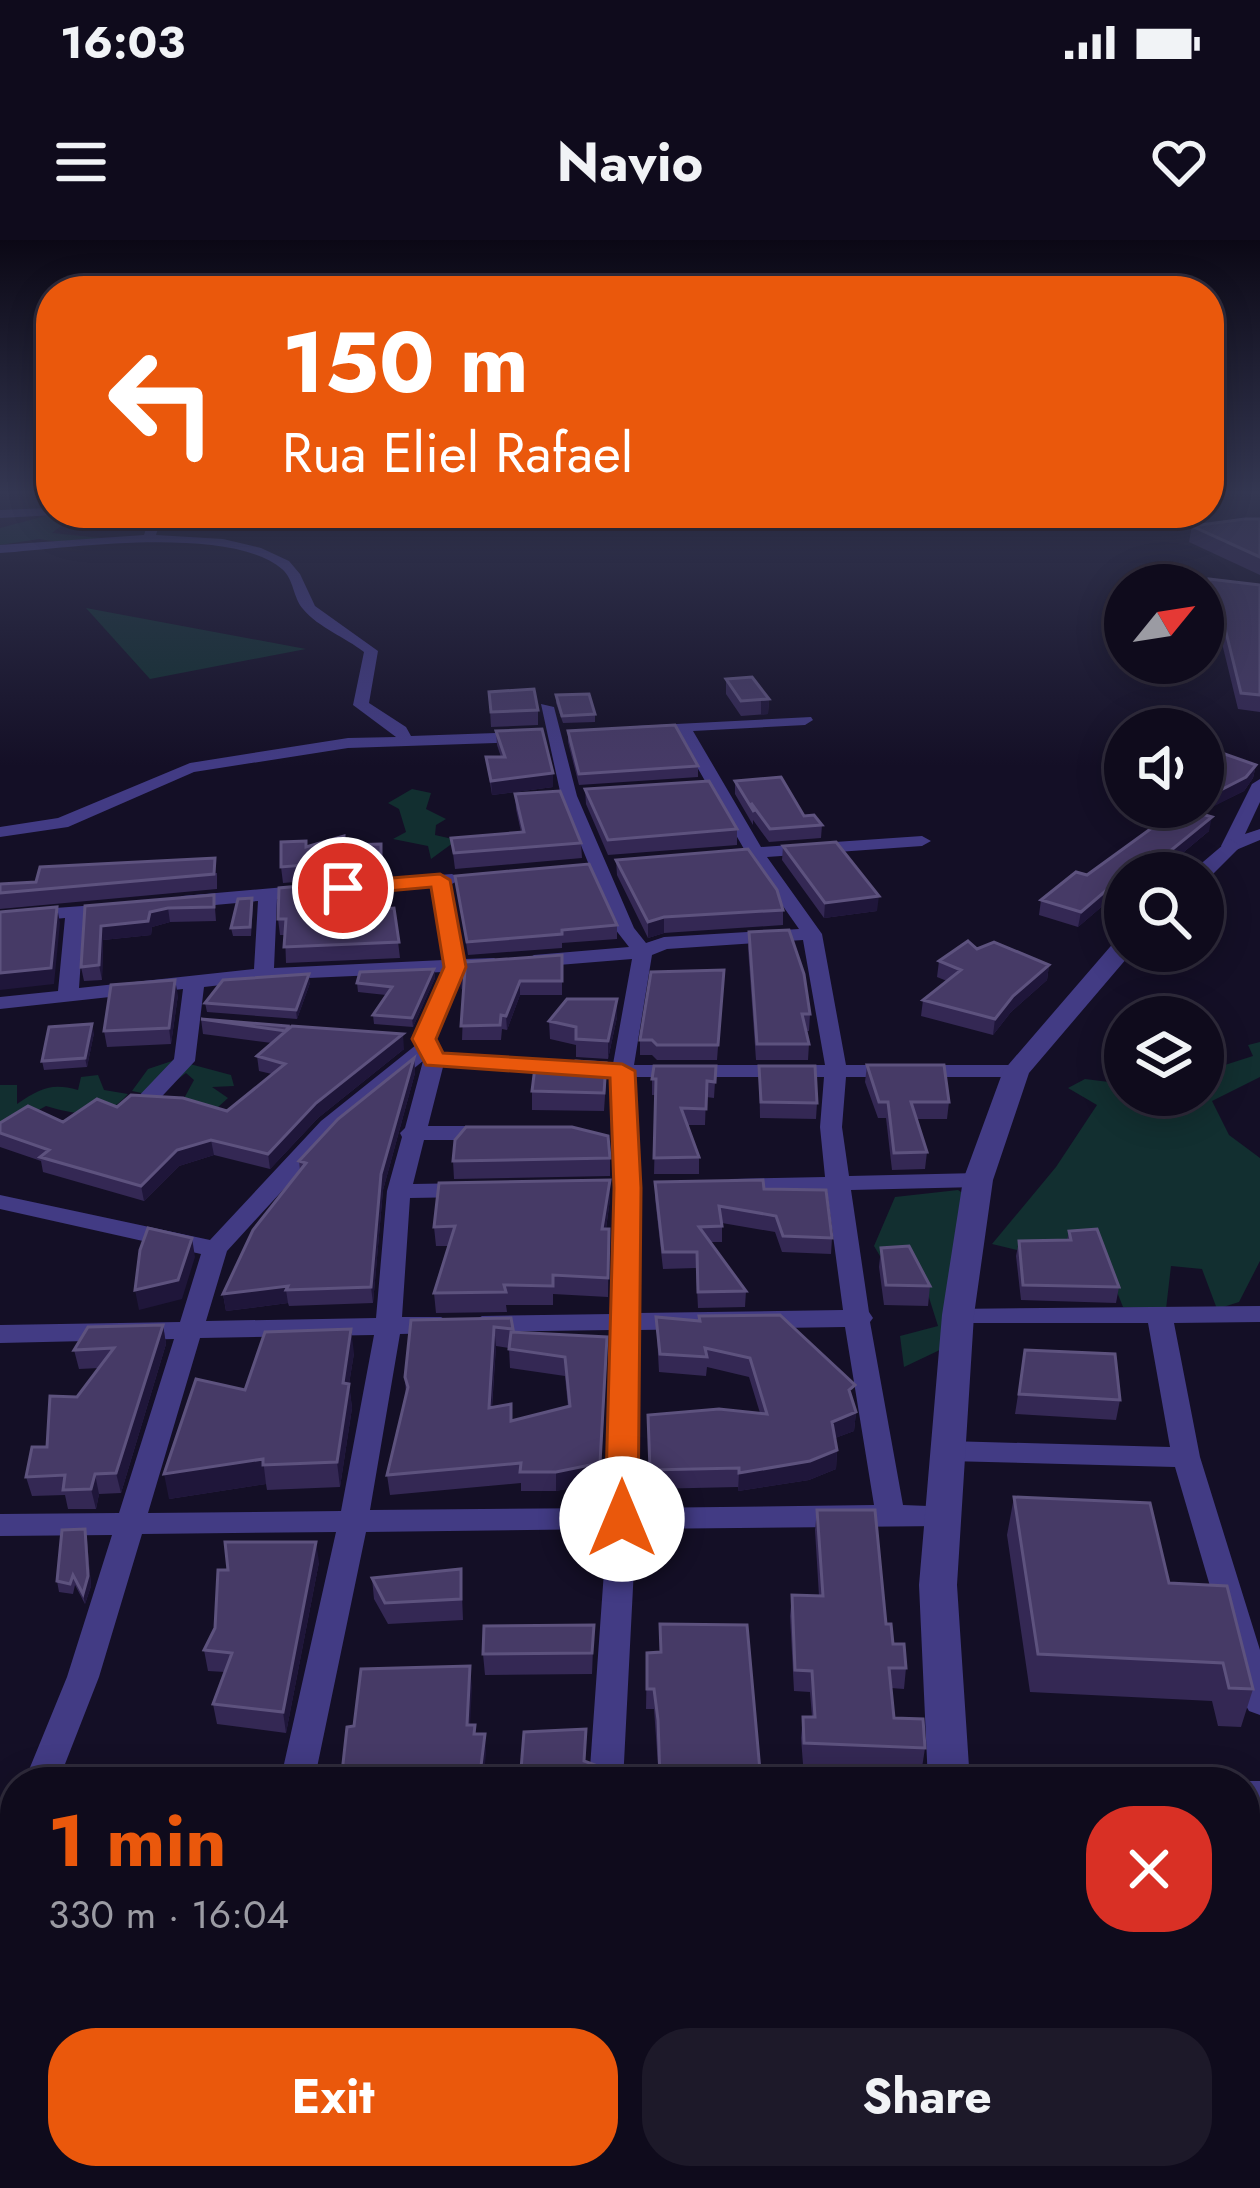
<!DOCTYPE html>
<meta charset="utf-8">
<style>
body{margin:0;font-family:Jost,sans-serif;background:#1d1929;color:#f1f3f6;height:100vh;display:flex;flex-direction:column;font-size:45px;white-space:nowrap}
*{box-sizing:border-box;margin:0}
p{font-size:39px;color:#9b9ba3}
.icon{flex:none;width:66px;height:66px;fill:none;stroke:currentColor;stroke-width:2;stroke-linecap:round;stroke-linejoin:round}
.map{position:relative;flex:1;overflow:hidden}
.drawer{position:absolute;left:0px;top:1527px;width:1260px;height:423px;display:flex;flex-direction:column;background:#0f0b1c;border-radius:48px 48px 0 0;box-shadow:0 6px 30px #0003,0 0 0 3px #2f2b3b}
.drawer>*{flex:none}
.top-card{position:absolute;left:36px;top:36px;width:1188px;height:252px;border-radius:48px;box-shadow:0 6px 30px #0003,0 0 0 3px #2f2b3b;background:#ea580c;color:#fff;overflow:hidden}
.needle{width:78px;rotate:60deg}
.tools{position:absolute;left:1104px;top:324px;display:grid;gap:24px}
.tools a{display:grid;place-items:center;width:120px;height:120px;border-radius:50%;background:#0f0b1c;box-shadow:0 6px 30px #0003,0 0 0 3px #2f2b3b;font-size:60px}
.pin{position:absolute;display:grid;place-items:center;width:102px;height:102px;color:#fff;margin:-51px;border:6px solid #fff;border-radius:50%;box-shadow:0 3px 12px #0007}
.me{position:absolute;width:132px;margin:-66px;rotate:0deg;stroke-linejoin:round;filter:drop-shadow(0 0 9px #0008)}
.turn{display:flex;align-items:center;gap:42px;height:252px;padding:0 48px;font-size:54px}
.turn .icon{width:156px;height:156px;stroke-width:2.5}
.turn b{display:block;font-size:84px;line-height:102px}
.round{display:grid;place-items:center;flex:none;width:126px;height:126px;border-radius:48px;background:#1d1929}
.head{display:flex;align-items:center;justify-content:space-between;height:204px;padding:0 48px}
h1{font-size:72px;font-weight:700;line-height:90px;color:#ea580c}
.button{display:flex;gap:24px;margin-top:auto;padding:24px 48px}
.button a{flex:1;height:138px;border-radius:48px;background:#ea580c;color:#fff;font-size:48px;font-weight:700;line-height:138px;text-align:center}
.button a+a{background:#1d1929;color:#f1f3f6}
.status{display:flex;justify-content:space-between;align-items:center;height:84px;padding:0 60px;background:#0f0b1c;direction:ltr}
.status svg{height:33px;fill:currentColor}
header{display:flex;justify-content:space-between;align-items:center;height:156px;padding:0 48px;background:#0f0b1c;font-size:54px;font-weight:700}
.map>svg:first-child{display:block}
.green{fill:#122f30}
.lines{fill:none;stroke-linecap:round;stroke-linejoin:round}
.minor{fill:#423b84;fill-rule:evenodd}
.tertiary{fill:#423b84;fill-rule:evenodd}
.wall{fill:#342854;fill-rule:evenodd}
.shaded-wall{fill:#1f163a}
.building{fill:#463a66;stroke:#5d527e;stroke-width:3}
.route{fill:#ea580c;stroke:#983908;stroke-width:3}
</style>
<div class="status"><b>16:03</b><svg viewBox="0 0 49 12"><path d="M0 12V9h3v3zM5 12V6h3v6zM10 12V3h3v9zM15 12V0h3v12zM26 1h20v11H26zM47 4h2v5h-2z"/></svg></div>
<header><svg class="icon" aria-label="menu" viewBox="0 0 24 24"><path d="M4 6h16M4 12h16M4 18h16"/></svg>Navio<svg class="icon" aria-label="heart" viewBox="0 0 24 24"><path d="M12 20l-8-8c-3-5 5-10 8-4 3-6 11-1 8 4z"/></svg></header>
<div class="map">
<svg width="1260" height="1948" viewBox="0 0 1260 1948">
<rect width="100%" height="100%" fill="#140f26"/>
<path class="green" d="M53 274 69 280 52 293 101 298 79 305 39 299 0 305V288Z
M86 368 306 409 150 439Z
M412 549 431 553 426 569 446 579 436 585 435 595 457 600 431 619 428 606 393 599 406 592 399 569 388 563Z
M1260 802V837L1212 861 1229 895 1260 918V1021L1239 1062 1217 1069 1202 1029 1171 1026 1166 1069 1123 1067 1095 997 1041 1016 992 1004 1056 927 1097 865 1068 848 1085 839 1125 844V855H1203V832L1253 816 1248 805Z
M175 820 231 835 234 846 212 847 228 858 216 869 181 864 194 840 186 833 156 856 132 851 148 829Z
M98 835 104 850 128 854C105 881 77 875 46 866L0 891V845H17V864C39 849 51 842 78 850L81 837Z
M958 950 964 954 944 1108 904 1127 900 1096 938 1086 919 1026 880 1016 874 1006 895 957Z"/>
<g class="lines">
<path class="minor" d="M51 268 55 275 0 278V270Z
M151 273H163L156 295 223 299 261 308 289 321 300 334 315 366 378 411 369 463 406 487 411 496 524 492 532 497 524 502 348 508 194 532 68 587 0 597V587L58 578 190 523 348 498 396 497 353 465 364 412C345 397 319 388 303 369 293 358 294 339 282 329 229 284 68 308 0 313V305L144 295Z
M541 464 554 467 577 556 634 688 646 703 664 697 799 689 750 619 735 614 744 609 677 492 643 494 635 489 637 486 811 477 813 480 805 485 693 491 761 607 922 596 931 601 922 606 767 617 822 694 846 825H1016L1027 831 1016 837H846L842 887 849 936 978 933 990 940 978 947 851 950 869 1072 873 1078 870 1082 903 1265 954 1267 959 1275 954 1283 944 1286 636 1289 623 1542H589L607 1289 366 1292 314 1542H280L336 1292 142 1294 99 1437 58 1542H24L67 1437 112 1295 0 1296V1274L119 1273 174 1099 0 1103V1085L180 1082 201 1014 0 969V955L210 1000 321 881 416 805 413 799 443 732 264 740 204 747 195 821 152 867 144 869 133 862 174 819 183 749 0 769V757L58 751 65 678 0 684V672L124 663V671L84 676 79 748 254 729 258 661 182 668 173 662 182 656 308 645 315 647V655L277 659 274 728 444 720 432 646 349 654 340 648 349 642 452 634 461 639 450 645 464 719 494 718 504 724 494 730 463 731 435 799 442 814 613 824 632 719 534 727 524 721 534 715 629 707 615 689 561 556ZM803 700 825 825H634L652 715 667 709ZM423 821 405 888 400 893 402 897 387 951 376 1078 206 1081 227 1011 337 891ZM443 827 611 837 615 948 612 1074 482 1076 469 1084 482 1092 612 1090 608 1268 370 1270 400 1094 441 1093 454 1085 441 1077H402L410 958 469 957 481 950 469 943 413 944 424 900H494L505 893 494 886H428ZM633 837H824L820 887 825 937 731 939 719 946 731 953 827 951 843 1070 638 1073 639 948ZM845 1087 874 1265 637 1268 638 1090ZM374 1095 341 1271 148 1273 200 1098Z
M1260 539V562L1245 594 1260 589V600L1236 610H1224L1221 606 1252 544Z
M1260 1066V1082L1174 1083 1200 1217 1260 1410V1475L1249 1471 1244 1462 1175 1227 948 1221 938 1218 934 1211 938 1204 948 1201 1170 1207 1148 1083H958L945 1075 949 1069Z
M1245 1541H1260V1569H1245V1542H1241Z
M1260 1709V1743L1245 1744V1710Z
M0 1764H15V1800H0Z
M235 1935H275V1948H235Z
M572 1935H612V1948H572Z"/>
<path class="tertiary" d="M1230 599 1241 606 1209 638 1190 633Z
M1125 698V711H1133L1029 833 993 940 974 1075 957 1345 970 1542H928L919 1345 942 1075 963 940 1003 831 1116 700Z
M979 1935H1029L1031 1948H981Z"/>
</g>
<path class="wall" d="M1260 279V335L1189 302 1192 286Z
M1209 339 1260 345V472L1238 469 1220 395 1206 394 1207 353Z
M726 439 769 459 768 474 741 476 726 454Z
M489 452 538 470V485L491 487Z
M556 455 595 474V482L563 483 556 463Z
M496 491 553 533V547L492 555 486 517H501L497 505Z
M568 491 698 526V537L579 545 568 502Z
M1256 525 1253 538 1244 551 1199 573 1209 591 1161 631 1148 627 1078 687 1039 675 1041 660 1087 635 1150 590 1148 587 1150 573Z
M735 541 822 585 821 598 769 602 753 580V585L735 554Z
M585 549 737 589V605L608 615 586 564Z
M515 554 581 603 582 618 455 629 451 598 521 592 516 569Z
M345 605 383 620V635L283 643 281 627 306 607Z
M783 606 877 671 824 678 782 620Z
M616 620 783 670V685L664 693 648 698 617 635Z
M217 633V649L0 669V644Z
M455 636 617 685V699L562 703V708L468 715Z
M214 655 216 681 170 682 152 687 151 695 103 700 102 740 84 741 81 727 85 666Z
M383 655V669L394 668 400 718 286 723 285 695H280L278 679Z
M253 666 251 696H233L231 688Z
M749 692 810 774 809 791H806L809 804 808 820H756L748 708Z
M977 709 1049 725 1047 740 1011 772 993 795 921 776 923 760 947 741 937 737 939 721Z
M562 715V755H520L507 790 502 789 501 800H462L464 745 461 749 460 735Z
M434 729 435 738 413 787 374 784 373 775 386 755 358 752 357 743Z
M724 730 717 820H657L652 815H640V800Z
M310 743 297 779 207 772 205 763Z
M178 755 171 804 107 807 104 791Z
M617 777 608 819 576 817V805L550 799 549 781Z
M201 779 288 786V789L404 809 318 878 270 929 214 915 179 926 144 961 43 932 41 921 0 907V883L63 882 117 867 227 871 272 834 259 831 257 816 272 803 203 794Z
M94 793 87 827 44 830 42 821Z
M414 818 415 833 383 950 373 1063 289 1066 288 1063 226 1071 223 1054 300 931 299 921Z
M867 825 949 862 947 879H916L927 912 925 929 892 930 886 878H878L865 842Z
M716 826 714 858 706 857 705 885H687L699 917V934H654L656 855H652V839Z
M759 826 817 863 816 879 760 878Z
M606 841 604 871 532 870V851Z
M610 918V936L454 939 453 921Z
M610 940V959L606 989H609L608 1057 553 1054V1065H506L507 1072 436 1073 434 1053 449 1006H436L434 987Z
M655 942 764 949 832 998 831 1014 782 1012 775 992 722 983V1002H711L746 1051 745 1067 698 1068 696 1028 663 1029 655 958Z
M1069 991 1119 1047 1116 1063 1021 1060 1016 1016 1019 1001 1067 1000Z
M881 1008 930 1046 928 1066 884 1065 879 1027Z
M656 1077 853 1163 856 1172 854 1191 835 1198 837 1210 836 1229 809 1240 738 1251V1247L650 1249 648 1175 760 1173 749 1137 707 1127 706 1136 659 1132Z
M511 1078 513 1093 607 1116 600 1242 556 1251H521V1243L390 1255 387 1235 406 1156 405 1137ZM496 1106 509 1108 510 1128 565 1136 568 1167 512 1181 492 1168Z
M163 1085 166 1104 121 1253 99 1254 96 1269H68L65 1255 32 1256 26 1237 77 1157 99 1128 79 1129 74 1110Z
M1025 1110 1120 1160 1116 1180 1015 1174Z
M354 1113 349 1144 352 1168 340 1247 267 1250 266 1244 169 1259 245 1150Z
M1014 1257 1169 1343 1253 1449 1241 1487 1218 1486 1212 1461 1030 1452 1007 1295Z
M817 1270 886 1384 893 1404 906 1428 904 1449 891 1448 894 1478 925 1508 922 1528 803 1524 801 1498 803 1477H812L810 1452 794 1451 790 1376 792 1355 819 1356 815 1290Z
M87 1300 91 1346 85 1364 75 1345 73 1354 59 1352 57 1341Z
M319 1322 286 1493 217 1484 213 1464 225 1432 208 1431 204 1410Z
M461 1329 463 1380 388 1384 374 1359 372 1338Z
M660 1384 747 1385 659 1539 654 1469H646L647 1413 660 1412Z
M594 1385 592 1434 485 1435 483 1414Z
M15 1592V1730H0V1593Z
M1259 1600 1260 1693H1245V1620H1253Z
M1245 1735H1260V1848H1245Z
M15 1785V1885L0 1887V1788Z
M31 1935H119L118 1937 33 1940Z
M169 1935H221L220 1939Z
M1082 1935H1221L1226 1948H1085Z"/>
<path class="shaded-wall" d="M366 274 367 285 319 288 318 277Z
M769 459 768 474 761 475V460Z
M1256 525 1253 538 1244 551 1181 583 1184 569 1187 567H1203V559Z
M553 533V547L492 555 491 541Z
M1212 577 1209 591 1161 631 1164 616Z
M1151 612 1148 627 1141 633H1127Z
M1125 634V647L1078 687 1081 672Z
M879 656 877 671 824 678 825 663Z
M57 667 60 683 54 744 0 750V733Z
M168 668 170 682 152 687 151 695 103 700 102 740 99 725 101 686Z
M664 677V693L648 698V682Z
M1049 725 1047 740 1011 772 993 795 995 779 1013 756Z
M434 729 435 738 413 787 412 778Z
M465 729 466 743 461 749 460 735Z
M309 734 310 743 297 779 296 770Z
M175 740 178 755 171 804 169 788Z
M520 741V755L507 790 506 776Z
M617 759V777L608 819V801Z
M92 784 94 793 87 827 85 818Z
M403 794 404 809 318 878 270 929 268 914 316 863Z
M414 818 415 833 383 950 373 1063 371 1047 381 934Z
M211 900 214 915 179 926 144 961 141 946 177 910Z
M610 940V959L603 1009 602 989Z
M192 998 195 1017 182 1059 139 1070 135 1050Z
M288 1046 286 1050 288 1063 226 1071 223 1054Z
M163 1085 166 1104 121 1253 116 1233Z
M494 1087 496 1106 490 1188 489 1168Z
M351 1089 354 1113 349 1144 352 1168 340 1247 337 1222 343 1143Z
M607 1097 600 1242 556 1251V1232Z
M856 1172 854 1191 830 1200 832 1182Z
M837 1210 836 1229 809 1240 738 1251 739 1233Z
M263 1219 266 1244 169 1259 164 1234Z
M95 1234 99 1254 96 1269 91 1249Z
M85 1289 91 1346 85 1364 83 1354Z
M316 1302 319 1322 286 1493 283 1472Z
M470 1426 472 1447 469 1506 467 1485Z
M485 1494 486 1514 483 1542H479Z"/>
<path class="building" d="M317 273H366V274L318 277Z
M1245 279H1260V317L1192 286Z
M1209 339 1260 345V455L1241 453 1223 380 1209 378Z
M752 437 769 459 741 461 726 439Z
M534 449 538 470 491 472 489 452Z
M589 454 595 474 562 476 556 455Z
M675 485 698 526 579 534 568 491Z
M542 489 553 533 491 541 486 517H505L496 491Z
M1219 512 1256 525 1246 537 1203 559V519Z
M781 537 804 576 814 575 822 585 770 589 751 563 754 572 735 541Z
M709 541 737 589 608 600 585 549Z
M560 551 581 603 454 613 451 598 524 592 515 554Z
M1158 567H1187L1184 569 1212 577 1164 616 1151 612 1081 672 1041 660 1076 632 1087 635 1167 577 1157 583 1150 573Z
M344 596V605L381 604V619L281 627V602L306 601V607Z
M836 602 879 656 825 663 783 606Z
M748 609 777 650 783 670 664 677 648 682 616 620Z
M215 618 214 634 0 653V644L36 642 40 627Z
M589 624 617 685 562 690V694L467 702 455 636Z
M381 639V669L394 668 399 702 284 707 286 679H278L279 648Z
M214 655V667L168 668 150 672 148 681 101 686 99 725 81 727 85 666Z
M252 658 250 687 231 688 238 659Z
M57 667 51 728 0 733V672Z
M789 690 804 734 810 774H802L809 804H757L749 692Z
M968 701 977 709 994 702 1049 725 1013 756 995 779 923 760 961 730 939 721Z
M562 715V741H520L506 776 501 775 500 785 461 786 465 729 460 735 465 722Z
M434 729 412 778 373 775 392 747 357 743 360 732Z
M724 730 718 805H657L652 800H640L651 732Z
M309 734 296 770 205 763 223 740Z
M175 740 169 788 104 791 111 745Z
M567 759H617L608 801 576 799V787L549 781Z
M201 779 288 786 286 791 292 786 403 794 316 863 268 914 211 900 177 910 141 946 40 917 49 910 0 893V883L28 866 63 882 97 859 117 867 131 855 183 858 227 871 285 824 257 816 286 791Z
M92 784 85 818 42 821 49 787Z
M414 818 381 934 371 1047 286 1050 288 1046 223 1054 253 990 306 923 299 921 338 879Z
M576 821 606 823 604 853 532 851 535 827 576 828Z
M867 825H944L949 862H911L927 912 894 913 888 862H879Z
M654 826H716L715 842 707 841 706 869 681 868 699 917 654 918 656 839H652Z
M759 826H815L817 863 761 862Z
M466 887H572L608 896 610 918 453 921 455 900Z
M610 940 602 989H609L608 1038 553 1035V1046L504 1045 506 1052 434 1053 455 986 434 987 439 943Z
M763 940 764 949 826 950 832 998 783 996 776 976 719 966 722 986 699 987 746 1051 698 1052 697 1012H663L655 942Z
M148 988 192 998 178 1040 135 1050 140 1010Z
M1097 989 1119 1047 1023 1045 1019 1001 1071 1000 1069 991Z
M909 1006 930 1046 886 1045 881 1008Z
M780 1075 855 1145 849 1150 856 1172 832 1182 837 1210 810 1221 739 1233V1228L650 1230 648 1175 719 1169 767 1174 750 1118 705 1108 707 1117 660 1114 656 1077 700 1081 699 1076Z
M511 1078 513 1089 494 1087 489 1168 511 1164V1181L570 1166 565 1117 509 1109 511 1092 607 1097 600 1223 556 1232H520L521 1223 387 1235 408 1147 405 1137 411 1080Z
M163 1085 116 1233 95 1234 91 1249 63 1250 65 1235 26 1237 32 1207H47L50 1156 77 1157 114 1108 74 1110 88 1087Z
M351 1089 343 1143 349 1144 337 1222 263 1225V1219L164 1234 196 1139 245 1150 265 1092Z
M1025 1110 1115 1114 1120 1160 1019 1154Z
M1014 1257 1150 1263 1169 1343 1227 1346 1253 1449 1229 1448 1223 1423 1038 1414Z
M817 1270H875L886 1384H891L893 1404H904L906 1428H889L894 1478 923 1479 925 1508 804 1503 803 1477H815L812 1431 795 1430 792 1355 823 1356Z
M85 1289 88 1336 83 1354 73 1335 70 1344 57 1341 62 1290Z
M225 1302H316L283 1472 213 1464 232 1413 204 1410 215 1388 218 1330H228Z
M461 1329V1359L385 1363 372 1338Z
M660 1384 747 1385 761 1542H656V1539H660L658 1480 654 1449H647V1413L661 1412Z
M594 1385 592 1413 483 1414 484 1386Z
M470 1426 467 1485H475L474 1494H485L479 1542H341L347 1487 354 1486 361 1429Z
M586 1489 584 1521 598 1526 599 1542H520L524 1492Z
M15 1592V1709L0 1710V1593Z
M1245 1620H1260V1672L1245 1673Z
M1245 1735H1260V1825H1245Z
M15 1785V1864L0 1866V1788Z
M395 1935H528L527 1948H395Z
M667 1935H972L975 1948H651L650 1936Z
M1095 1935H1221L1226 1948H1098Z"/>
<linearGradient id="sky" x2="0" y2="1"><stop stop-color="#0b0815"/><stop offset="0.48" stop-color="#343752"/><stop offset="1" stop-color="#343752" stop-opacity="0"/></linearGradient>
<rect width="1260" height="526" fill="url(#sky)"/>
<path class="route" d="M440 634 450 640 466 727 436 799 443 813 622 824 635 831 641 948 638 1279 633 1287H610L605 1279 614 948 610 838 426 825 412 799 444 727 431 647 343 655 332 648 343 642Z"/>
</svg>
<div class="tools">
<a><svg class="needle" viewBox="-14 -14 28 28"><path d="M0-13l5 13h-10z" fill="#e53935"/><path d="M0 13l5-13h-10z" fill="#9b9ba3"/></svg></a>
<a><svg class="icon" aria-label="sound" viewBox="0 0 24 24"><path d="M4 9h4l5-4v14l-5-4H4zM17 9q2 3 0 6"/></svg></a>
<a><svg class="icon" aria-label="search" viewBox="0 0 24 24"><circle cx="10" cy="10" r="6"/><path d="M15 15l6 6"/></svg></a>
<a><svg class="icon" aria-label="layers" viewBox="0 0 24 24"><path d="M12 4l9 5-9 5-9-5zM3 14l9 5 9-5"/></svg></a>
</div>
<div class="pin" style="left:343px;top:648px;background:#d93025"><svg class="icon" aria-label="arrive" viewBox="0 0 24 24"><path d="M6 21V4h12l-3 4 3 4H6"/></svg></div>
<svg class="me" style="left:622px;top:1279px" viewBox="-20 -20 40 40"><circle r="19" fill="#fff"/><path d="M0-13L10 11 0 6-10 11z" fill="#ea580c"/></svg>
<div class="top-card">
<div class="turn"><svg class="icon" aria-label="left" viewBox="0 0 24 24"><path d="M17 20v-9H6M10 6l-5 5 5 5"/></svg><div><b>150 m</b>Rua Eliel Rafael</div></div>
</div>
<section class="drawer">
<div class="head"><div><h1>1 min</h1><p>330 m · 16:04</p></div><a class="round" style="background:#d93025;color:#fff"><svg class="icon" aria-label="close" viewBox="0 0 24 24"><path d="M6 6l12 12M18 6L6 18"/></svg></a></div>
<div class="button"><a>Exit</a><a>Share</a></div>
</section>
</div>
